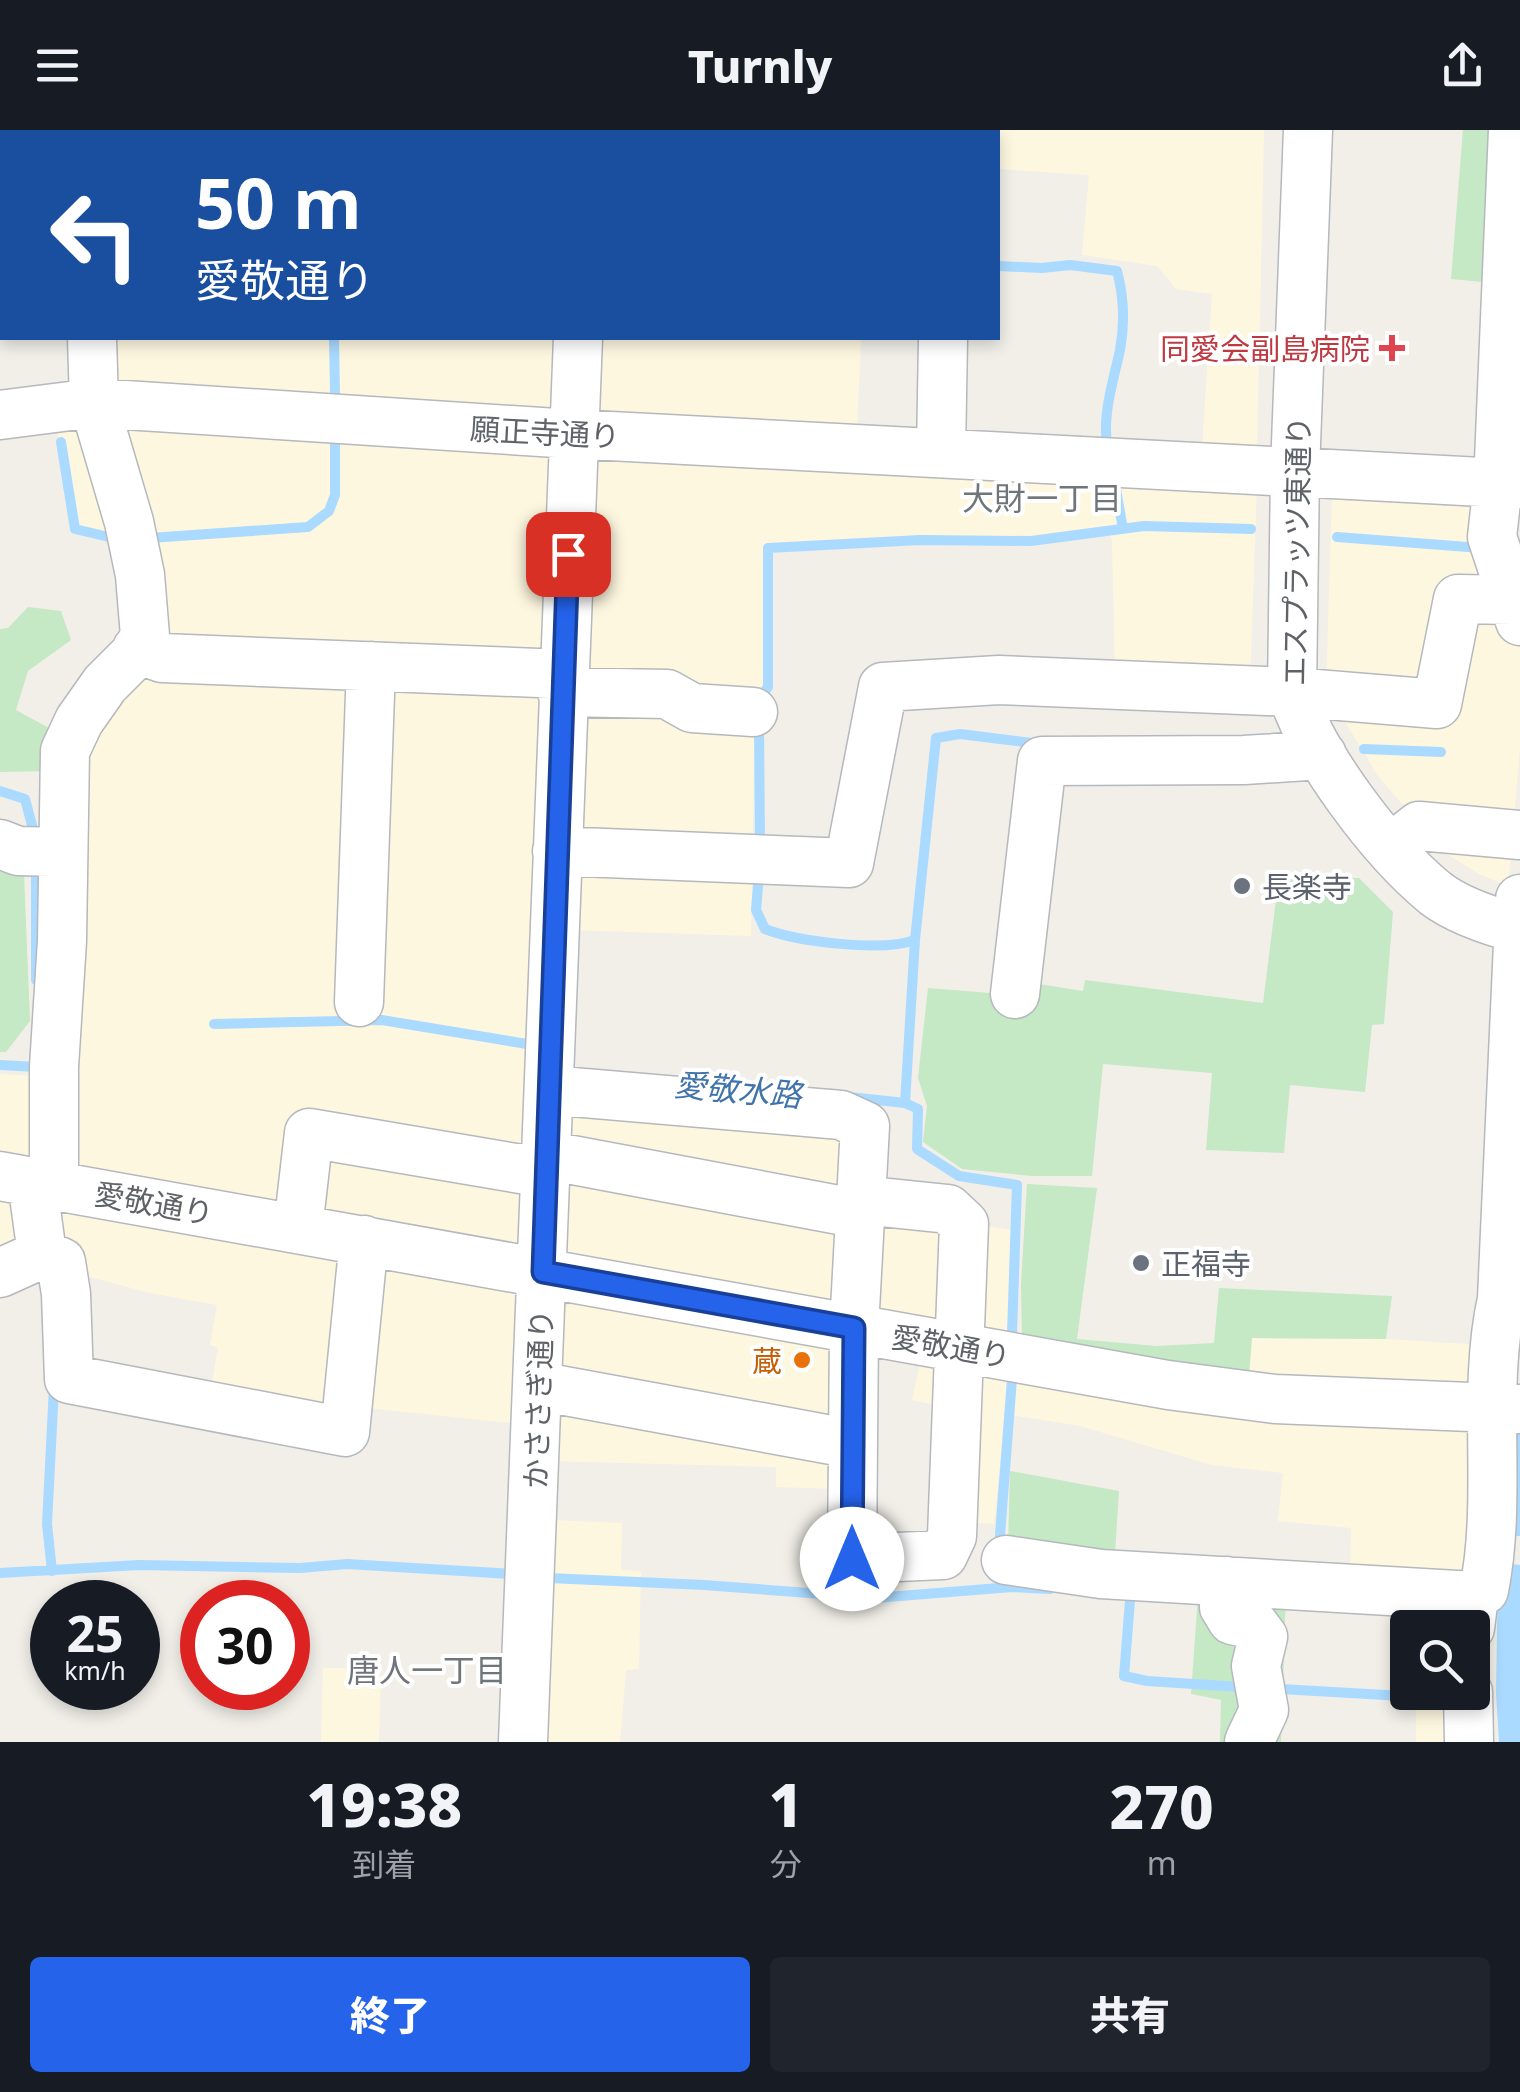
<!DOCTYPE html>
<html lang="ja">
<meta charset="utf-8">
<style>
body{margin:0;font-family:"Noto Sans","Noto Sans JP",sans-serif;background:#20242c;color:#f1f3f6;height:100vh;display:flex;flex-direction:column;font-size:38px;white-space:nowrap}
*{box-sizing:border-box;margin:0}
p{font-size:32px;color:#9ea1a6}
.icon{flex:none;width:55px;height:55px;fill:none;stroke:currentColor;stroke-width:2;stroke-linecap:round;stroke-linejoin:round}
.map{position:relative;height:1612px;overflow:hidden}
.panel{display:flex;flex-direction:column;background:#171b24;flex:1}
.panel>*{flex:none}
.banner{position:absolute;left:0px;top:0px;width:1000px;height:210px;box-shadow:0 5px 15px #0003;background:#1a4fa0;color:#fff;overflow:hidden}
.fabs{position:absolute;left:1390px;top:1480px;display:grid;gap:20px}
.fabs a{display:grid;place-items:center;width:100px;height:100px;border-radius:10px;background:#171b24;box-shadow:0 5px 15px #0003;font-size:50px}
.speed{position:absolute;left:30px;top:1450px;display:flex;gap:20px;font-size:50px;font-weight:700;text-align:center}
.speed>*{display:grid;place-content:center;width:130px;height:130px;border-radius:50%;background:#171b24;box-shadow:0 5px 15px #0003;line-height:1}
.speed small{font-size:25px;font-weight:400}
.speed .limit{border:15px solid #d22;background:#fff;color:#111}
.pin{position:absolute;display:grid;place-items:center;width:85px;height:85px;color:#fff;margin:-42px;border-radius:20px;box-shadow:0 5px 15px #0006}
.me{position:absolute;width:110px;margin:-55px;rotate:0deg;stroke-linejoin:round;filter:drop-shadow(0 0 8px #0008)}
.turn{display:flex;align-items:center;gap:35px;height:210px;padding:0 30px;font-size:45px}
.turn .icon{width:130px;height:130px;stroke-width:2.5}
.turn b{display:block;font-size:70px;line-height:85px}
.eta{display:flex;justify-content:space-evenly;align-items:center;height:170px;text-align:center}
.eta b{font-size:60px;font-weight:800;line-height:70px}
.cta{display:flex;gap:20px;margin-top:auto;padding:20px 30px}
.cta a{flex:1;height:115px;border-radius:10px;background:#2563eb;color:#fff;font-size:40px;font-weight:800;line-height:115px;text-align:center}
.cta a+a{background:#20242c;color:#f1f3f6}
header{display:flex;justify-content:space-between;align-items:center;height:130px;padding:0 30px;background:#171b24;font-size:45px;font-weight:800}
.map>svg:first-child{display:block}
.commercial{fill:#fef7e0}
.green{fill:#c5e8c5}
.water{fill:#aadaff}
.lines{fill:none;stroke-linecap:round;stroke-linejoin:round}
.stream{stroke:#aadaff;stroke-width:10}
.minor-casing{stroke:#b5b8bc;stroke-width:51}
.minor{stroke:#fff;stroke-width:48}
.route-casing{stroke:#184099;stroke-width:25}
.route{stroke:#2563eb;stroke-width:18}
.health-dot{fill:#e0444e;stroke:#fff;stroke-width:4}
.worship-dot{fill:#6b7280;stroke:#fff;stroke-width:4}
.food-dot{fill:#e8710a;stroke:#fff;stroke-width:4}
.labels{text-anchor:middle;dominant-baseline:central;stroke-width:8;stroke-linejoin:round;paint-order:stroke}
.health-label{font-size:30px;fill:#be3a42;stroke:#fff;text-anchor:end}
.street-label{font-size:30px;fill:#5f6368;stroke:#fff}
.worship-label{font-size:30px;fill:#5b616d;stroke:#fff;text-anchor:start}
.food-label{font-size:30px;fill:#c56008;stroke:#fff;text-anchor:end}
.neighbourhood-label{font-size:32px;fill:#70757a;stroke:#fff}
.water-label{font-size:32px;font-style:italic;fill:#4174aa;stroke:#fff}
</style>
<header><svg class="icon" aria-label="menu" viewBox="0 0 24 24"><path d="M4 6h16M4 12h16M4 18h16"/></svg>Turnly<svg class="icon" aria-label="share" viewBox="0 0 24 24"><path d="M12 15V3M7 8l5-5 5 5M5 13v7h14v-7"/></svg></header>
<div class="map">
<svg width="1520" height="1612" viewBox="0 0 1520 1612">
<rect width="100%" height="100%" fill="#f1efe8"/>
<path class="commercial" d="M346 0H568V2H346Z
M603 0H935L603 2Z
M971 0H1264L1257 322 1202 319 1212 164 1176 159 1157 136 1082 125 1089 45 998 39V2Z
M105 208H563L560 287 103 258Z
M591 208H861L857 301 586 288Z
M111 294 559 322 525 1110 510 1120 69 1036 87 726 53 702 135 501 125 416 72 403 57 299Z
M588 324 1257 355 1250 552 1115 546 1112 410 1106 396 1033 406H929L764 414 766 551 755 564 751 806 570 800Z
M1474 364 1520 512V618L1508 756 1479 744 1445 723 1378 646 1326 560 1332 367Z
M0 944 35 946 47 1032 0 1029Z
M561 975 841 995 849 1077 1012 1100 1007 1209 573 1129 555 1112Z
M0 1066 510 1160 525 1177 520 1294 358 1277 328 1287 210 1263 218 1218 210 1215 217 1175 150 1163 75 1143 0 1132Z
M578 1170 838 1217 836 1359 776 1357V1337L550 1331 555 1182Z
M1251 1208 1386 1209 1483 1215 1473 1258 1249 1246Z
M920 1233 1447 1292 1482 1305 1466 1460 1350 1452 1351 1398 1278 1391 1283 1343 1212 1335 1080 1296 1005 1284 994 1394 955 1391 940 1276 912 1270Z
M549 1390 622 1393 621 1440 641 1441 639 1539 626 1540 620 1612H536Z
M323 1538H381L379 1612H321Z
M1416 1571 1455 1572 1454 1612H1416Z"/>
<path class="green" d="M1463 0H1500L1493 153 1451 149Z
M28 477 61 481 71 510 28 541 16 580 60 604 53 641 0 642V499L8 498Z
M0 730 24 744 30 891 6 922H0Z
M1279 746 1359 748 1393 782 1384 894 1372 895 1365 962 1290 955 1284 1023 1206 1020 1212 943 1103 934 1092 1046H1032L962 1039 923 1012 927 976 918 948 928 858 1029 866 1032 853 1083 861 1085 850 1263 873Z
M1027 1054 1097 1058 1077 1209 1156 1216 1214 1213 1219 1158 1392 1166 1386 1209 1252 1208 1249 1246 1022 1205 1021 1154Z
M1010 1341 1119 1361 1114 1439 1008 1419Z
M1286 1463 1281 1612H1220L1221 1570 1191 1564 1198 1465Z"/>
<path class="water" d="M1520 1301V1406H1506L1504 1303Z
M1505 1433 1520 1435V1612H1499L1496 1563 1498 1437Z"/>
<g class="lines">
<path class="stream" d="M341 2 342 0
M998 136 1042 138 1070 135 1117 141C1124 167 1125 193 1120 220 1113 253 1101 287 1108 321
M334 208 335 263
M61 312 75 399 113 408
M1114 348 1123 399
M1337 407 1481 418
M150 408 308 397 329 381 335 365V311
M758 572 768 557V418L920 410 1031 411 1144 396 1251 399
M759 594 760 717
M1364 619 1441 622
M0 661 25 669 36 710
M759 744 756 780 765 799C798 812 883 822 915 810L905 973
M915 810 936 608 960 604 1040 614
M36 850V732
M214 894 382 890 527 914
M0 935 36 937V932
M849 967 905 973 918 979 917 1019 959 1046 1017 1055 1012 1204
M999 1418 1012 1249
M52 1441 47 1394 54 1257
M0 1443 139 1435 300 1438 347 1434 512 1444
M549 1448 704 1455 875 1468 1012 1457 1050 1459
M1131 1458 1124 1546 1147 1551 1241 1557
M1281 1559 1454 1569"/>
<g class="minor-casing">
<path id="minor" d="M1308 0 1295 340 1292 562C1312 627 1382 719 1435 763 1457 780 1493 792 1520 799
M1513 0 1498 354 1492 407 1520 491
M590 2V0
M847 2V0
M946 2V0
M0 37H2
M0 285 94 273 572 304 1520 354
M941 323 943 208
M137 519 162 528 563 544
M562 562 667 564 692 578 753 582
M0 714 18 721 62 722
M1391 718 1419 696 1520 705
M557 721 849 733 883 557 999 550 1292 562 1437 574 1458 469 1511 470
M1015 864 1042 631 1244 630 1322 625
M359 872 371 536
M549 960 841 985 865 996 854 1198 852 1429 943 1425 952 1406 964 1094 948 1079 861 1070
M0 1046 1168 1255 1275 1269 1520 1279
M32 1051 42 1124 61 1132 66 1164 69 1249 345 1302 364 1110
M54 1055V937L62 811 65 621 79 591 105 554 135 524 145 506 140 445 129 392 94 273 92 208
M298 1098 309 1003 521 1039 562 1028 860 1084
M0 1143 42 1124
M538 1256 853 1314
M1006 1430 1101 1444 1474 1466
M1227 1451 1224 1477 1232 1490 1254 1495 1263 1507 1256 1536 1264 1580 1249 1612
M1470 1498 1474 1466 1484 1460C1503 1365 1481 1264 1502 1169L1520 769
M1468 1562 1469 1612
M523 1612 578 208"/>
</g>
<use href="#minor" class="minor"/>
</g>
<g class="lines">
<g class="route-casing">
<path id="route" d="M568 424 543 1142 854 1198 852 1429"/>
</g>
<use href="#route" class="route"/>
</g>
<path class="health-dot" d="M1387 203h10v10h10v10h-10v10h-10v-10h-10v-10h10z"/>
<g class="worship-dot">
<circle cx="1242" cy="756" r="10"/>
<circle cx="1141" cy="1133" r="10"/>
</g>
<circle class="food-dot" cx="802" cy="1230" r="10"/>
<g class="labels">
<g class="health-label">
<text x="1370" y="218">同愛会副島病院</text>
</g>
<g class="street-label">
<text transform="translate(545 302) rotate(3)">願正寺通り</text>
<text transform="translate(1296 421) rotate(-89)">エスプラッツ東通り</text>
<text transform="translate(154 1073) rotate(10)">愛敬通り</text>
<text transform="translate(951 1216) rotate(10)">愛敬通り</text>
<text transform="translate(538 1269) rotate(-88)">かささぎ通り</text>
</g>
<g class="worship-label">
<text x="1262" y="756">長楽寺</text>
<text x="1161" y="1133">正福寺</text>
</g>
<g class="food-label">
<text x="782" y="1230">蔵</text>
</g>
<g class="neighbourhood-label">
<text x="1042" y="367">大財一丁目</text>
<text x="427" y="1539">唐人一丁目</text>
</g>
<g class="water-label">
<text transform="translate(738 959) rotate(5)">愛敬水路</text>
</g>
</g>
</svg>
<div class="fabs">
<a><svg class="icon" aria-label="search" viewBox="0 0 24 24"><circle cx="10" cy="10" r="6"/><path d="M15 15l6 6"/></svg></a>
</div>
<div class="speed"><div>25<small>km/h</small></div><div class="limit">30</div></div>
<div class="pin" style="left:568px;top:424px;background:#d93025"><svg class="icon" aria-label="arrive" viewBox="0 0 24 24"><path d="M6 21V4h12l-3 4 3 4H6"/></svg></div>
<svg class="me" style="left:852px;top:1429px" viewBox="-20 -20 40 40"><circle r="19" fill="#fff"/><path d="M0-13L10 11 0 6-10 11z" fill="#2563eb"/></svg>
<div class="banner">
<div class="turn"><svg class="icon" aria-label="left" viewBox="0 0 24 24"><path d="M17 20v-9H6M10 6l-5 5 5 5"/></svg><div><b>50 m</b>愛敬通り</div></div>
</div>
</div>
<section class="panel">
<div class="eta">
<div><b>19:38</b><p>到着</p></div>
<div><b>1</b><p>分</p></div>
<div><b>270</b><p>m</p></div>
</div>
<div class="cta"><a>終了</a><a>共有</a></div>
</section>
